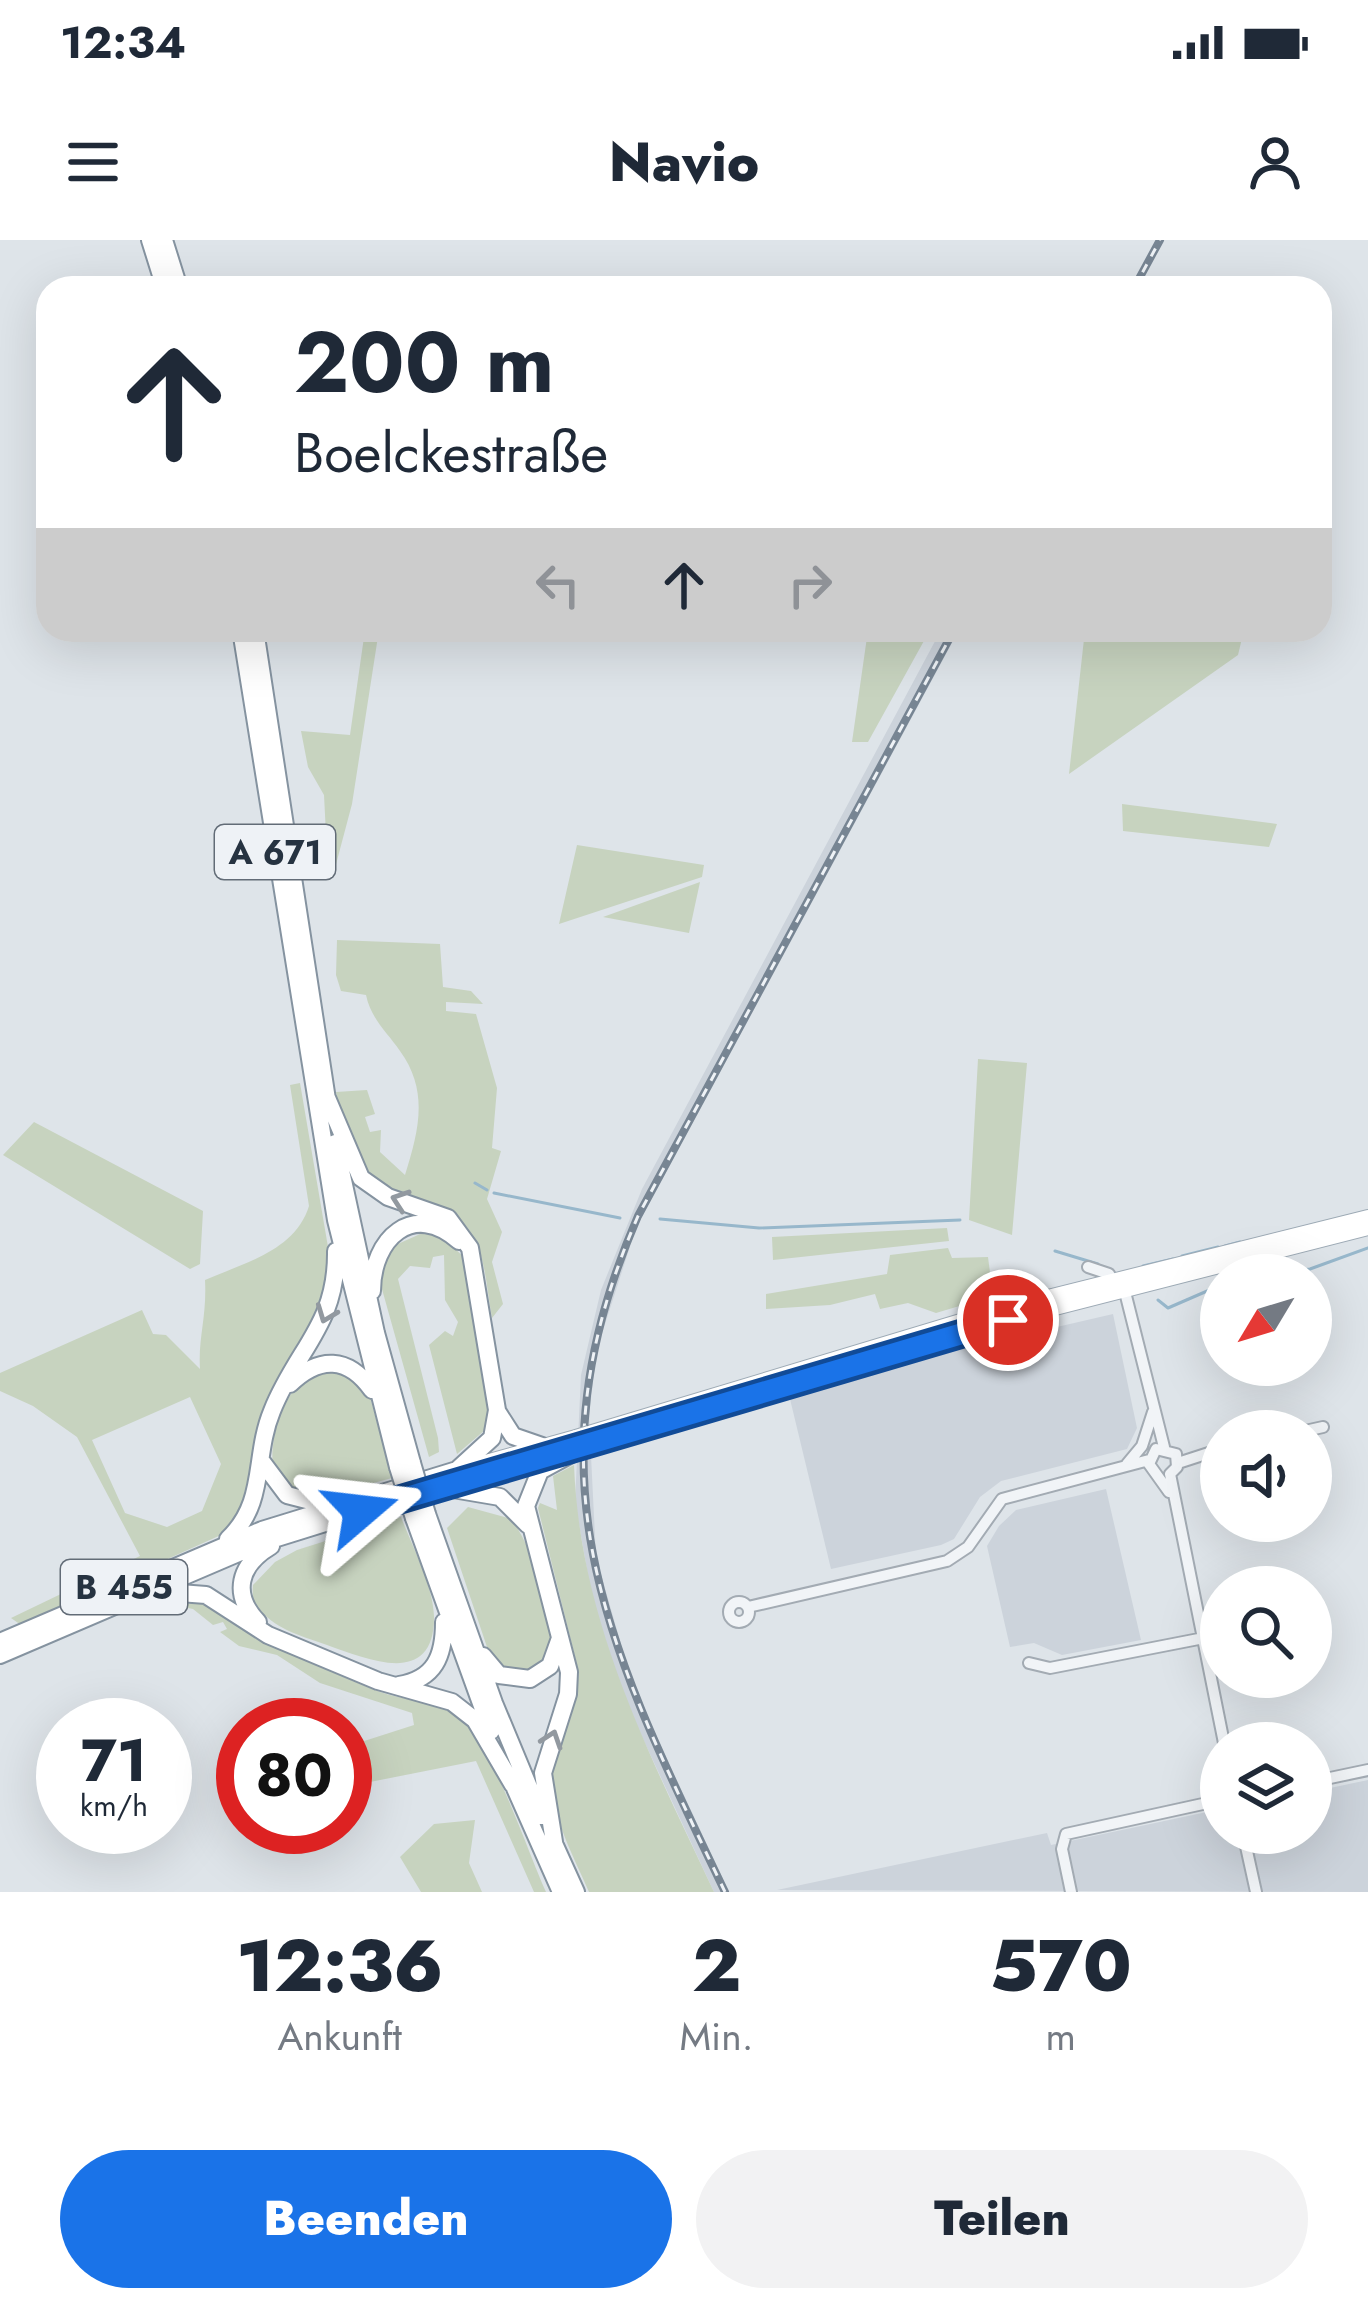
<!DOCTYPE html>
<html lang="de">
<meta charset="utf-8">
<style>
body{margin:0;font-family:Jost,sans-serif;background:#f2f2f3;color:#1f2937;height:100vh;display:flex;flex-direction:column;font-size:45px;white-space:nowrap}
*{box-sizing:border-box;margin:0}
p{font-size:39px;color:#747a83}
.icon{flex:none;width:66px;height:66px;fill:none;stroke:currentColor;stroke-width:2;stroke-linecap:round;stroke-linejoin:round}
.map{position:relative;height:1652px;overflow:hidden}
.details{display:flex;flex-direction:column;background:#fff;flex:1}
.details>*{flex:none}
.top-card{position:absolute;left:36px;top:36px;width:1296px;height:366px;border-radius:36px;box-shadow:0 12px 48px #0002;background:#fff;color:#1f2937;overflow:hidden}
.needle{width:78px;rotate:232deg}
.tools{position:absolute;left:1200px;top:1014px;display:grid;gap:24px}
.tools a{display:grid;place-items:center;width:132px;height:132px;border-radius:50%;background:#fff;box-shadow:0 12px 48px #0002;font-size:60px}
.speed{position:absolute;left:36px;top:1458px;display:flex;gap:24px;font-size:60px;font-weight:700;text-align:center}
.speed>*{display:grid;place-content:center;width:156px;height:156px;border-radius:50%;background:#fff;box-shadow:0 12px 48px #0002;line-height:1}
.speed small{font-size:30px;font-weight:400}
.speed .limit{border:18px solid #d22;background:#fff;color:#111}
.pin{position:absolute;display:grid;place-items:center;width:102px;height:102px;color:#fff;margin:-51px;border:6px solid #fff;border-radius:50%;box-shadow:0 3px 12px #0007}
.me{position:absolute;width:132px;margin:-66px;rotate:73deg;stroke-linejoin:round;filter:drop-shadow(0 0 9px #0008)}
.turn{display:flex;align-items:center;gap:42px;height:252px;padding:0 60px;font-size:54px}
.turn .icon{width:156px;height:156px;stroke-width:2.5}
.turn b{display:block;font-size:84px;line-height:102px}
.lanes{display:flex;align-items:center;height:114px;padding:0 60px;background:#0003;justify-content:center;gap:60px;direction:ltr}
.lanes .off{opacity:.35}
.eta{display:flex;justify-content:space-evenly;align-items:center;height:204px;text-align:center}
.eta b{font-size:72px;font-weight:800;line-height:84px}
.cta{display:flex;gap:24px;margin-top:auto;padding:24px 60px}
.cta a{flex:1;height:138px;border-radius:72px;background:#1a73e8;color:#fff;font-size:48px;font-weight:800;line-height:138px;text-align:center}
.cta a+a{background:#f2f2f3;color:#1f2937}
.status{display:flex;justify-content:space-between;align-items:center;height:84px;padding:0 60px;background:#fff;direction:ltr}
.status svg{height:33px;fill:currentColor}
header{display:flex;justify-content:space-between;align-items:center;height:156px;padding:0 60px;background:#fff;font-size:54px;font-weight:800}
.map>svg:first-child{display:block}
.built{fill:#ccd3db}
.green{fill:#c7d3bf;fill-rule:evenodd}
.lines{fill:none;stroke-linecap:round;stroke-linejoin:round}
.stream{stroke:#97b7cb;stroke-width:3}
.minor-casing{stroke:#a3abb3;stroke-width:14}
.major-casing{stroke:#9daab5;stroke-width:16}
.highway-casing{stroke:#8593a0;stroke-width:20}
.minor{stroke:#f1f4f7;stroke-width:10}
.major{stroke:#fff;stroke-width:14}
.highway{stroke:#fff;stroke-width:16}
.rail-casing{stroke:#778593;stroke-width:8}
.rail{stroke:#eef2f6;stroke-width:3;stroke-dasharray:9;stroke-linecap:butt}
.major-bridge-casing{stroke:#9daab5;stroke-width:16;stroke-linecap:butt}
.highway-bridge-casing{stroke:#8593a0;stroke-width:20;stroke-linecap:butt}
.major-bridge{stroke:#fff;stroke-width:14}
.highway-bridge{stroke:#fff;stroke-width:16}
.oneway{stroke:#9299a0}
.route-casing{stroke:#114b97;stroke-width:30}
.route{stroke:#1a73e8;stroke-width:21}
.labels{text-anchor:middle;dominant-baseline:central;stroke-width:9;stroke-linejoin:round;paint-order:stroke}
.shield{fill:#eef2f6;stroke:#626c77;stroke-width:3}
.shield-label{font-size:33px;font-weight:bold;fill:#263341}
</style>
<div class="status"><b>12:34</b><svg viewBox="0 0 49 12"><path d="M0 12V9h3v3zM5 12V6h3v6zM10 12V3h3v9zM15 12V0h3v12zM26 1h20v11H26zM47 4h2v5h-2z"/></svg></div>
<header><svg class="icon" aria-label="menu" viewBox="0 0 24 24"><path d="M4 6h16M4 12h16M4 18h16"/></svg>Navio<svg class="icon" aria-label="person" viewBox="0 0 24 24"><circle cx="12" cy="8" r="4"/><path d="M4 21q1-7 8-7t8 7"/></svg></header>
<div class="map">
<svg width="1368" height="1652" viewBox="0 0 1368 1652">
<rect width="100%" height="100%" fill="#dee4e9"/>
<path class="built" d="M941 390H959L636 988 597 1109 589 1175 596 1317 633 1446 729 1652H714L624 1458 595 1375 575 1262 581 1135 601 1050 642 949Z
M1113 1074 1137 1188 1127 1209 1001 1241 980 1257 954 1299 941 1305 831 1329 790 1159 931 1116Z
M1106 1249 1141 1400 1062 1415 1034 1403 1010 1407 987 1306 999 1286 1016 1270Z
M1368 1540V1652L777 1650 1047 1593 1051 1605 1221 1569V1593H1311V1552Z"/>
<path class="green" d="M365 390H379L352 564 335 628 328 634 324 555 308 527 301 491 350 495Z
M868 390H930L868 502H852Z
M1085 390H1244L1238 415 1069 534Z
M1122 564 1277 584 1269 607 1123 591Z
M577 605 704 625 702 637 559 684Z
M700 642 689 693 603 677Z
M337 700 440 704 443 747 471 751 483 764 446 762V771L476 774 497 848 492 908 501 911 487 959 502 992 492 1022 503 1064 492 1078C487 1052 486 1019 473 996 449 951 390 969 364 931 348 908 341 879 336 852L367 850 375 874 365 877 370 892 381 890 380 912 405 935C419 890 429 851 400 811 387 792 371 779 366 755L341 751 336 735Z
M978 819 1027 823 1012 995 969 980Z
M300 843 328 1007 327 1063 287 1133 254 1250 232 1290 21 1385 11 1378 140 1316 77 1197 33 1166 0 1151V1133L142 1070 153 1094 166 1095 200 1129C198 1097 207 1077 205 1040 244 1023 295 1011 309 966L290 845ZM190 1157 221 1224 202 1271 167 1287 125 1273 92 1200Z
M34 882 203 971 200 1024 190 1029 3 915Z
M947 988 949 1001 773 1020 772 997Z
M427 991 439 994 466 1019 490 1165 485 1190 457 1214 429 1105 445 1091 453 1096 458 1082 445 1060 444 1015 433 1017 430 1028 410 1026 398 1039 438 1198 439 1212 429 1217 380 1042 391 1007Z
M948 1008 952 1018 988 1017 993 1056 936 1073 908 1063 880 1069 875 1054 830 1065 766 1069V1054L887 1034 890 1015Z
M346 1129 369 1153 392 1238 325 1256 292 1251 273 1228C269 1197 284 1145 316 1133 324 1130 337 1130 346 1129Z
M574 1225C580 1382 649 1513 714 1652H589C569 1605 540 1558 556 1505 564 1479 576 1461 579 1433L538 1268 540 1263 557 1270 553 1236Z
M468 1267 512 1279C537 1319 569 1394 537 1433L509 1434 488 1410 447 1288Z
M401 1277C412 1306 433 1345 434 1376 435 1448 369 1420 327 1405 305 1397 277 1390 261 1371 253 1363 252 1356 253 1345L275 1322 297 1310Z
M203 1361C258 1399 313 1425 375 1450 407 1463 441 1458 467 1485 496 1516 527 1610 546 1652H534L476 1521 365 1543 366 1555 361 1556 345 1525V1501L358 1503 414 1485 412 1473 320 1443 277 1415 239 1406 220 1392 227 1389 223 1382 213 1385 193 1369 178 1366Z
M475 1580 469 1623 482 1652H421L400 1617 434 1584Z"/>
<g class="lines">
<path class="stream" d="M475 943 487 950
M494 953 620 978
M660 979 759 988 960 980
M1225 1006 1240 1002
M1055 1011 1098 1024
M1182 1016 1218 1007
M1143 1026 1173 1019
M1259 1035 1310 1029 1368 1008
M1158 1060 1168 1068 1221 1045"/>
<g class="minor-casing">
<path id="minor" d="M1088 1027 1109 1034 1114 1043
M1123 1044 1164 1207
M1305 1191 1323 1187
M1178 1223 1221 1209
M1127 1224 1142 1206 1153 1172
M1170 1234 1224 1503
M1169 1252 1149 1224 1156 1209 1176 1214 1177 1227 1170 1234
M729 1372a10 10 0 1 1 20 0a10 10 0 1 1-20 0Z
M748 1367 947 1321 968 1307 1002 1259 1149 1220
M1029 1423 1050 1428 1214 1396
M1311 1542 1368 1530
M1243 1593 1256 1652
M1071 1652 1062 1609 1066 1594 1221 1560"/>
</g>
<g class="major-casing">
<path id="major" d="M589 1193 1004 1068 1368 977
M589 1207 1008 1080 1368 988
M457 1230 576 1197
M446 1246 558 1216"/>
</g>
<g class="highway-casing">
<path id="highway" d="M150 0 165 48
M164 0 179 48
M241 390 336 980 398 1227
M255 390 328 866
M335 903 376 1093 412 1223
M372 1051C372 999 413 960 459 1001
M290 1144C319 1116 348 1116 372 1150
M497 1171 513 1196 542 1206
M263 1223 287 1255 326 1265
M427 1274 494 1463 541 1576
M414 1278 491 1491
M228 1299C267 1262 253 1217 272 1171 297 1108 337 1085 336 1011
M153 1351 206 1355 268 1395 378 1441 452 1462 475 1480 513 1545
M258 1382C231 1354 239 1325 271 1306
M0 1402 262 1290 457 1230 492 1198 497 1170 470 1008 448 978 388 957 361 938 327 858
M0 1415 264 1302 441 1247 500 1257 528 1285
M483 1416 499 1435 530 1439 550 1426 560 1398
M399 1445C435 1439 444 1416 444 1382
M510 1537 561 1652
M552 1599 576 1652
M555 1608 543 1533 568 1454 569 1432 526 1266 540 1231 575 1212"/>
</g>
<use href="#minor" class="minor"/>
<use href="#major" class="major"/>
<use href="#highway" class="highway"/>
<g class="rail-casing">
<path id="rail" d="M1134 48 1160 0
M725 1652C610 1411 522 1243 638 976L954 390"/>
</g>
<use href="#rail" class="rail"/>
<g class="major-bridge-casing">
<path id="major-bridge" d="M576 1197 589 1193
M575 1212 589 1207"/>
</g>
<g class="highway-bridge-casing">
<path id="highway-bridge" d="M412 1223 427 1274
M398 1227 414 1278"/>
</g>
<use href="#major-bridge" class="major-bridge"/>
<use href="#highway-bridge" class="highway-bridge"/>
</g>
<defs><path id="oneway-chevron" d="M-2-3.5L2.5 0L-2 3.5" fill="none" stroke-width="1.6" stroke-linecap="round" stroke-linejoin="round" transform="scale(3)"/></defs>
<g class="oneway">
<use href="#oneway-chevron" transform="translate(400 960) rotate(-161)"/>
<use href="#oneway-chevron" transform="translate(326 1074) rotate(111)"/>
<use href="#oneway-chevron" transform="translate(552 1499) rotate(-71)"/>
</g>
<g class="lines">
<g class="route-casing">
<path id="route" d="M361 1271 1008 1080"/>
</g>
<use href="#route" class="route"/>
</g>
<g class="labels">
<g class="shield">
<rect x="215" y="585" width="120" height="54" rx="9"/>
<rect x="61" y="1320" width="126" height="54" rx="9"/>
</g>
<g class="shield-label">
<text x="275" y="612">A 671</text>
<text x="124" y="1347">B 455</text>
</g>
</g>
</svg>
<div class="tools">
<a><svg class="needle" viewBox="-14 -14 28 28"><path d="M0-13l5 13h-10z" fill="#e53935"/><path d="M0 13l5-13h-10z" fill="#747a83"/></svg></a>
<a><svg class="icon" aria-label="sound" viewBox="0 0 24 24"><path d="M4 9h4l5-4v14l-5-4H4zM17 9q2 3 0 6"/></svg></a>
<a><svg class="icon" aria-label="search" viewBox="0 0 24 24"><circle cx="10" cy="10" r="6"/><path d="M15 15l6 6"/></svg></a>
<a><svg class="icon" aria-label="layers" viewBox="0 0 24 24"><path d="M12 4l9 5-9 5-9-5zM3 14l9 5 9-5"/></svg></a>
</div>
<div class="speed"><div>71<small>km/h</small></div><div class="limit">80</div></div>
<div class="pin" style="left:1008px;top:1080px;background:#d93025"><svg class="icon" aria-label="arrive" viewBox="0 0 24 24"><path d="M6 21V4h12l-3 4 3 4H6"/></svg></div>
<svg class="me" style="left:361px;top:1271px" viewBox="-20 -20 40 40"><path d="M0-17L14 15 0 8-14 15z" fill="#1a73e8" stroke="#fff" stroke-width="4"/></svg>
<div class="top-card">
<div class="turn"><svg class="icon" aria-label="ahead" viewBox="0 0 24 24"><path d="M12 20V5M6 11l6-6 6 6"/></svg><div><b>200 m</b>Boelckestraße</div></div>
<div class="lanes"><svg class="icon off" aria-label="left" viewBox="0 0 24 24"><path d="M17 20v-9H6M10 6l-5 5 5 5"/></svg><svg class="icon" aria-label="ahead" viewBox="0 0 24 24"><path d="M12 20V5M6 11l6-6 6 6"/></svg><svg class="icon off" aria-label="right" viewBox="0 0 24 24"><path d="M7 20v-9h11M14 6l5 5-5 5"/></svg></div>
</div>
</div>
<section class="details">
<div class="eta">
<div><b>12:36</b><p>Ankunft</p></div>
<div><b>2</b><p>Min.</p></div>
<div><b>570</b><p>m</p></div>
</div>
<div class="cta"><a>Beenden</a><a>Teilen</a></div>
</section>
